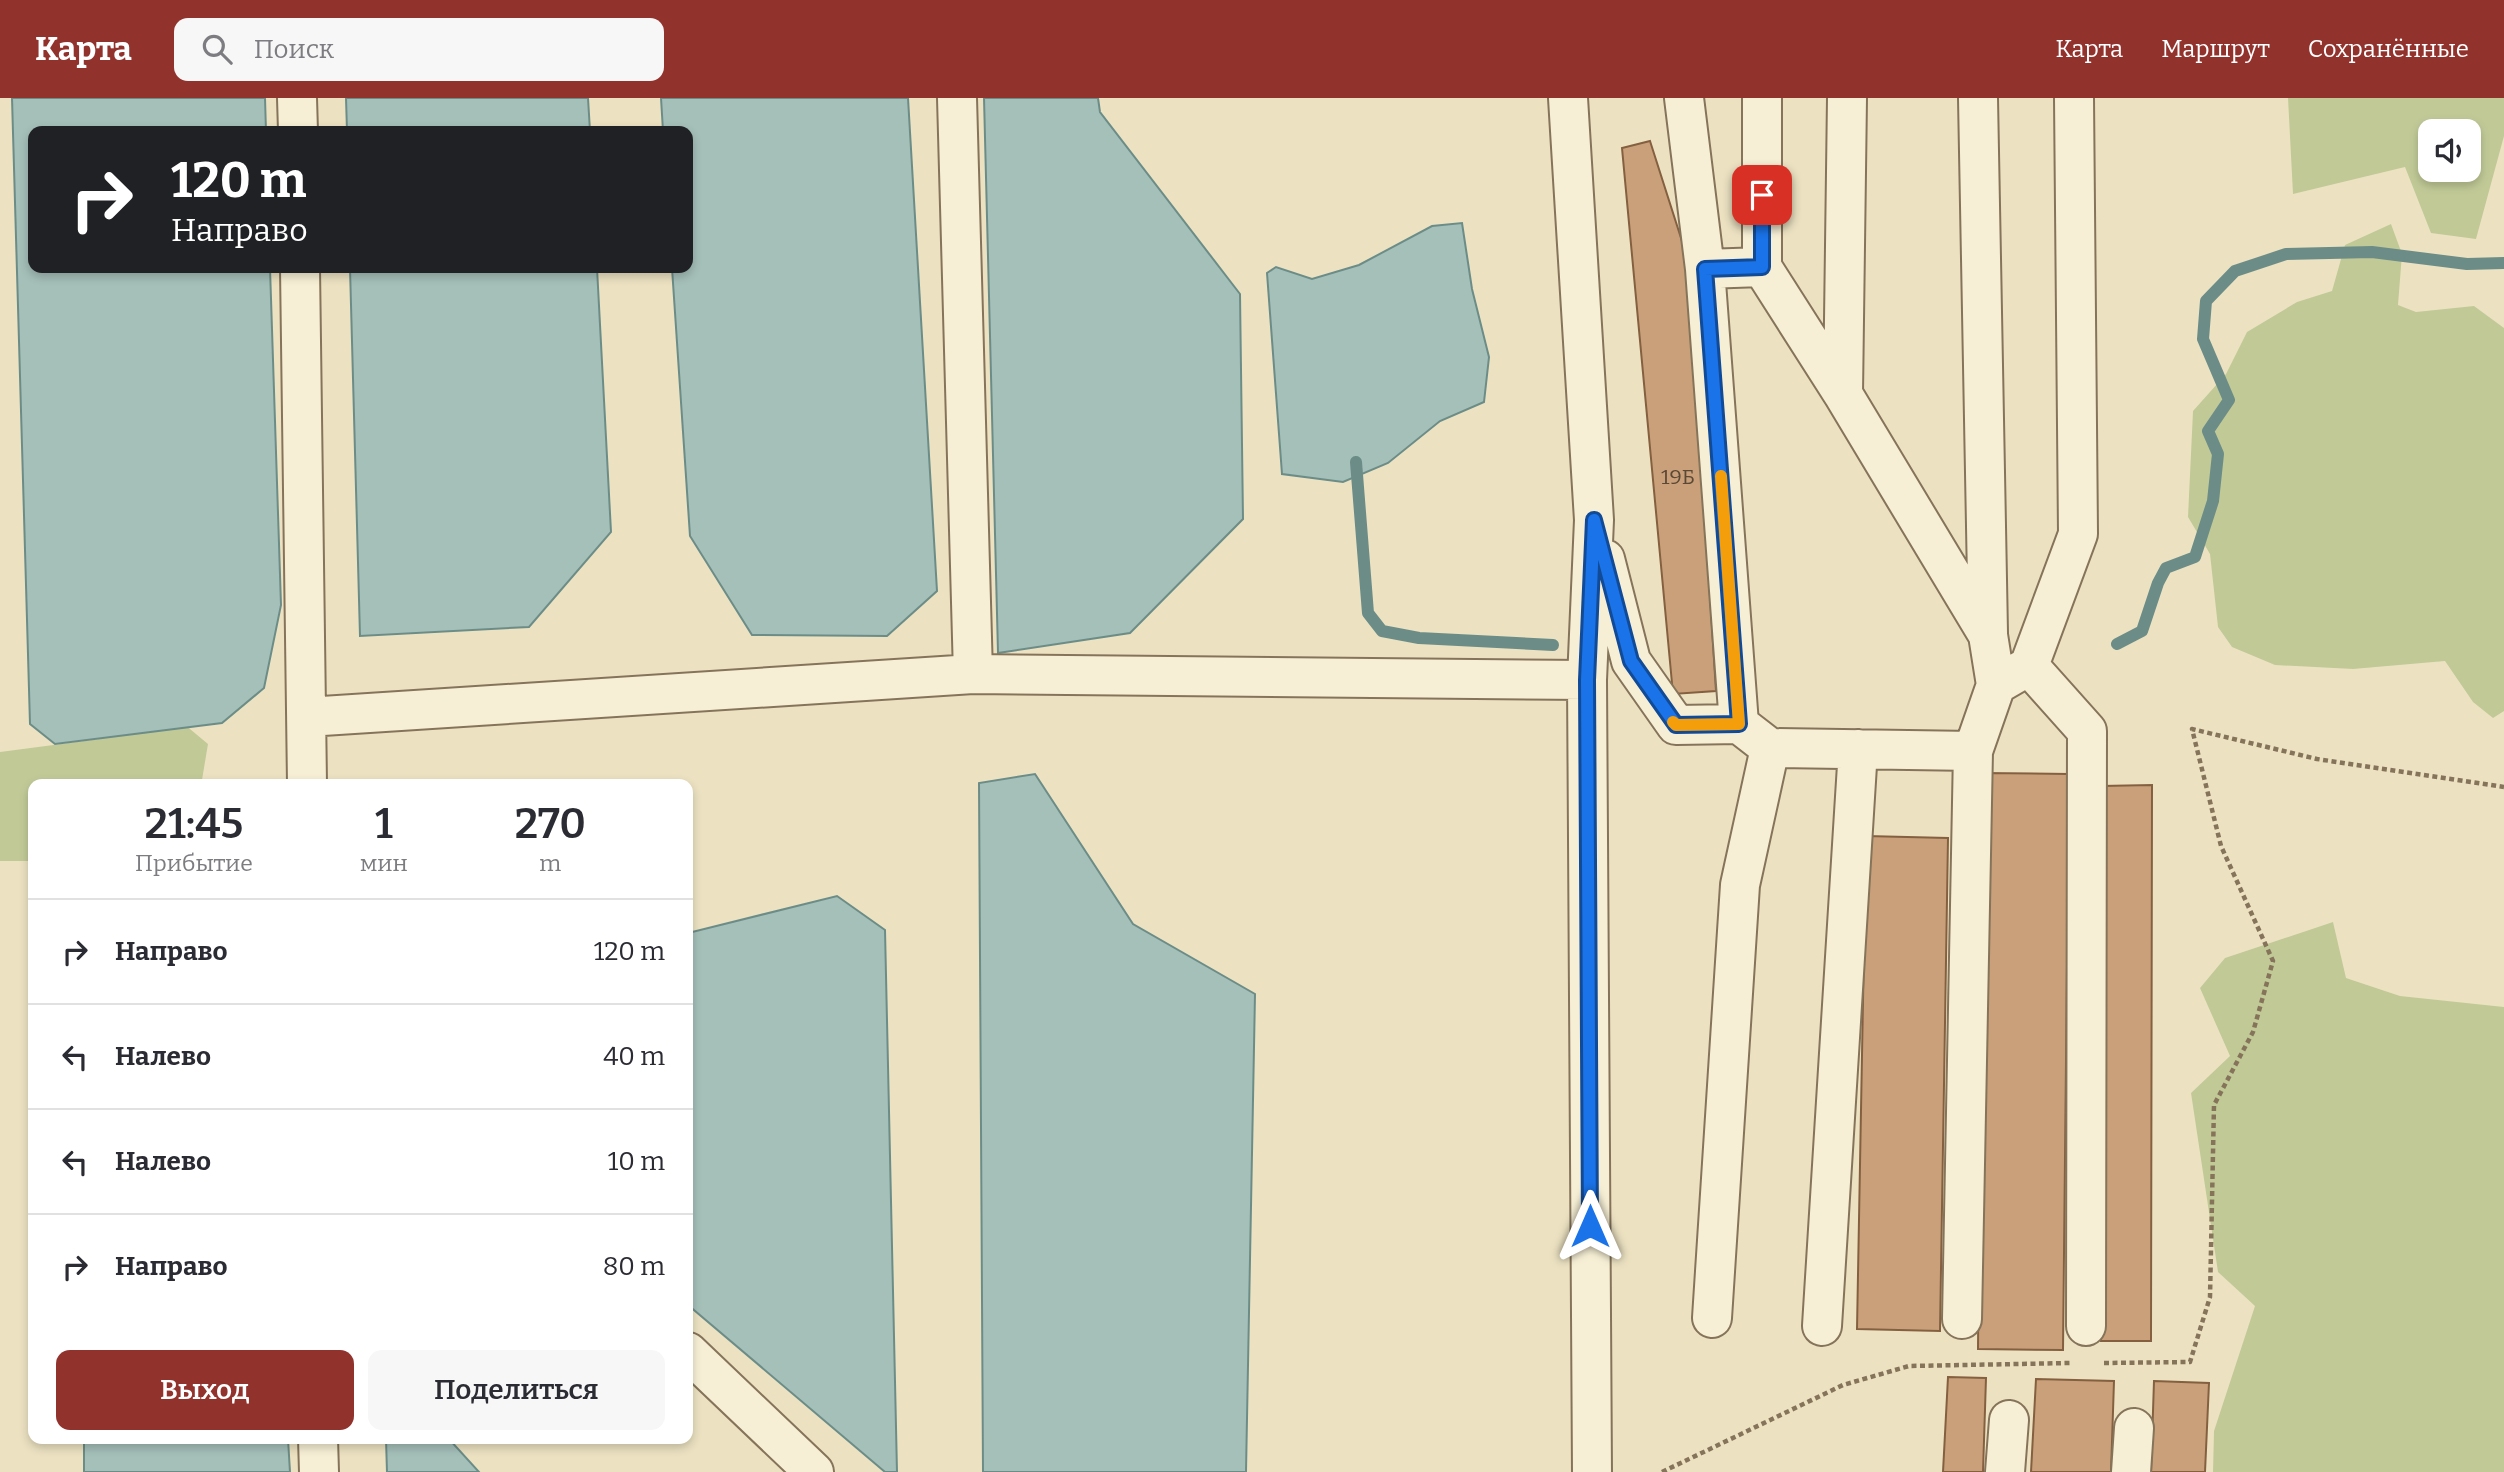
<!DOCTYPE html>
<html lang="ru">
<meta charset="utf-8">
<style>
body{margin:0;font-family:Bitter,serif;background:#f7f7f7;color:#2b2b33;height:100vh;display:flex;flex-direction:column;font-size:26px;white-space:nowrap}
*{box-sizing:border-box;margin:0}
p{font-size:23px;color:#7c7c81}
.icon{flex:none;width:38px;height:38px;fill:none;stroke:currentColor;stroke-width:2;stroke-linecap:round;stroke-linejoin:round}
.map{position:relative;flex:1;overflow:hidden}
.drawer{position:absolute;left:28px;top:681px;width:665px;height:665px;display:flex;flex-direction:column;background:#fff;border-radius:14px;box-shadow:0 4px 10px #0003}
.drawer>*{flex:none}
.guide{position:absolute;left:28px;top:28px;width:665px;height:147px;border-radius:14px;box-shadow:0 4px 10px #0003;background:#202124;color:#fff;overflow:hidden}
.tools{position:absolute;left:2418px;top:21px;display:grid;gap:14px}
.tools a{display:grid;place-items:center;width:63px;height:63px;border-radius:14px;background:#fff;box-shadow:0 4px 10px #0003;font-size:35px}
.pin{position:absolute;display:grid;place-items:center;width:60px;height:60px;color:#fff;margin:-30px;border-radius:14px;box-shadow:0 4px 10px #0006}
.me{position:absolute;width:77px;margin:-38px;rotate:0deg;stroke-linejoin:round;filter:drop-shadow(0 0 5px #0008)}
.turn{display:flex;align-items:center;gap:24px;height:147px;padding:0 28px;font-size:32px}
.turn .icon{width:91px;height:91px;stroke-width:2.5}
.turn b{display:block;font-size:49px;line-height:60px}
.eta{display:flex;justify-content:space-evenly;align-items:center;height:119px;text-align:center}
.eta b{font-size:42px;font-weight:600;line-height:49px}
.cta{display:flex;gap:14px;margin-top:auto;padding:14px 28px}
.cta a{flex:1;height:80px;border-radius:14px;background:#92322d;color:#fff;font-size:28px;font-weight:600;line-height:80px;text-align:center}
.cta a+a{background:#f7f7f7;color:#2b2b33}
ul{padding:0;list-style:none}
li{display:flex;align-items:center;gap:21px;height:105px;padding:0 28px;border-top:2px solid #e1e1e2}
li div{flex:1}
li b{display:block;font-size:26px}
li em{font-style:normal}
header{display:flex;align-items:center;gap:42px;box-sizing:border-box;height:98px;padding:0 35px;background:#92322d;color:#fff}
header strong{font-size:33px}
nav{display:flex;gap:38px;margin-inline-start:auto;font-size:24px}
.search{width:490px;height:63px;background:#f7f7f7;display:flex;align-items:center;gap:18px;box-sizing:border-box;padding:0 24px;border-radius:14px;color:#7c7c81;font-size:26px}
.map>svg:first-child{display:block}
.green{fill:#c1ca97;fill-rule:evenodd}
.water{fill:#a5bfb9;stroke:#6c8d87;stroke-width:2}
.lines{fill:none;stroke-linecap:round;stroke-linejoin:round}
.stream{stroke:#6c8d87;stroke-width:12}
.building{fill:#c9a07a;stroke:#846041;stroke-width:2}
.minor-casing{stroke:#85745a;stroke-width:42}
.path{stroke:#85745a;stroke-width:4.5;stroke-dasharray:5 3.5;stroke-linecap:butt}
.minor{stroke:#f7efd5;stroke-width:38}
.route-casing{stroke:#114b97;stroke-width:18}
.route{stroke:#1a73e8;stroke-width:12}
.slow{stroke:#f59e0b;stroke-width:12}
.labels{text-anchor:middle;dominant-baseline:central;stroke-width:7;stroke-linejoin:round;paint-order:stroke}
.number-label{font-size:21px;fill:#5b4835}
</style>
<header>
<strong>Карта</strong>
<div class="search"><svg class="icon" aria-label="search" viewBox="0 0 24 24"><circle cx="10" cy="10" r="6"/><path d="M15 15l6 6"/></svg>Поиск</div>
<nav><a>Карта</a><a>Маршрут</a><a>Сохранённые</a></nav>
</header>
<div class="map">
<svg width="2504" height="1374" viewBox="0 0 2504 1374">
<rect width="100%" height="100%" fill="#ece2c2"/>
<path class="green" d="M2288 0H2504V38L2476 141 2431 135 2405 69 2293 96ZM2469 33V72H2431V33Z
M2391 126 2402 156 2398 207 2416 214 2474 208 2504 230V613L2493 620 2473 604 2445 563 2353 571 2275 567 2232 549 2218 529 2210 456 2188 419 2193 313 2226 276 2247 234 2297 204 2332 193 2345 147Z
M166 611 208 646 202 682 197 686H33V763H0V654L99 641Z
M2333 824 2346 880 2400 898 2504 909V1374H2213L2214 1333 2255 1208 2218 1174 2191 995 2230 958 2200 890 2225 860Z"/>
<path class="water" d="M12 0H265L266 33H33V170H270L281 507 264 590 222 625 55 646 30 626Z
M346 0H588L590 33H347Z
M661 0H908L937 493 887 538 752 537 690 438 672 170H688V33H663Z
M984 0H1098L1100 14 1240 196 1243 421 1130 535 998 555Z
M1462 125 1472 191 1489 259 1484 304 1440 323 1388 365 1343 384 1282 376 1267 175 1276 169 1312 181 1359 167 1432 128Z
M350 170H597L611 434 529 529 360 538Z
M1035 676 1133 826 1255 896 1246 1374H983L979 685Z
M837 798 885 832 897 1374H885L688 1207V835Z
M84 1341H288L290 1374H84Z
M386 1341H449L479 1374H387Z"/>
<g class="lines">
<path class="stream" d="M1356 364 1368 515 1382 533 1419 540 1553 547
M2117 546 2142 533 2158 485 2166 470 2195 459 2213 403 2218 356 2208 333 2229 302 2203 241 2206 203 2235 173 2286 156 2372 154 2467 166 2504 165"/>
</g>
<path class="building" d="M1650 43 1689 165 1716 593 1673 596 1622 50Z
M1983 675 2069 676 2063 1252 1978 1251Z
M2152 687 2151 1243H2101V688Z
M1866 738 1948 740 1940 1233 1857 1231Z
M1948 1279 1986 1280 1983 1374H1943Z
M2036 1281 2114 1283 2111 1374H2031Z
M2154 1283 2209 1285 2205 1374H2151Z"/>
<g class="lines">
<g class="minor-casing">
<path id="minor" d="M297 0 298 33
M957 0 973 576
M1568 0 1594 422 1587 582 1592 1374
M1684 0 1705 171 1739 626
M1978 0 1988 535
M1762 169V0
M300 170 307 686
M1705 171 1762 169 1843 296 1988 537 1996 587
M1843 296 1847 0
M1605 461 1631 563 1676 627 1739 626 1770 650 1973 653 1996 587 2029 568 2087 633 2086 1228
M2029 568 2078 436 2074 0
M307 619 973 576 1587 582
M1712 1220 1740 787 1770 650
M1962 1221 1973 653
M1822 1228 1858 651
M688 1254 814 1374
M318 1340 319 1374
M2005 1374 2009 1322
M2131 1374 2134 1330"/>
</g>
<path class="path" d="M2104 1265 2190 1264 2210 1199 2214 1007 2253 934 2273 863 2221 748 2192 631 2317 661 2504 689
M1662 1374 1843 1287 1909 1268 2071 1265"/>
<use href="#minor" class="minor"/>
</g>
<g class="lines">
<g class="route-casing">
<path id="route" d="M1590 1128 1587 582 1594 422 1631 563 1676 627 1739 626 1705 171 1762 169V97"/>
</g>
<use href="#route" class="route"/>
<path class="slow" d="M1673 624 1676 627 1739 626 1721 378"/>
</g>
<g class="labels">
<g class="number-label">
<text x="1678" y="379">19Б</text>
</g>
</g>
</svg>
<div class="tools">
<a><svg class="icon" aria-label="sound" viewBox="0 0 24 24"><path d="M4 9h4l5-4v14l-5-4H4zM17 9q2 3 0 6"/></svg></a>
</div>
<div class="pin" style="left:1762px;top:97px;background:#d93025"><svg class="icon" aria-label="arrive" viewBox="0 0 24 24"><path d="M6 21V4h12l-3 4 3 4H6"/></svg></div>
<svg class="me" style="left:1590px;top:1128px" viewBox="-20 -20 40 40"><path d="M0-17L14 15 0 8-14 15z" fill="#1a73e8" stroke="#fff" stroke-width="4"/></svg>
<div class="guide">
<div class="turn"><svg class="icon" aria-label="right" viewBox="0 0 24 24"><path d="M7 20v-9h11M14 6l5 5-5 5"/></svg><div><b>120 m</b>Направо</div></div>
</div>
<section class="drawer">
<div class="eta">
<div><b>21:45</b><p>Прибытие</p></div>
<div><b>1</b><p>мин</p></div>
<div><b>270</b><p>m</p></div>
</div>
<ul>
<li><svg class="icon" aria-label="right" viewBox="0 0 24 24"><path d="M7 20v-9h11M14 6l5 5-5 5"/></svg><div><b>Направо</b></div><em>120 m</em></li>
<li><svg class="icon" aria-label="left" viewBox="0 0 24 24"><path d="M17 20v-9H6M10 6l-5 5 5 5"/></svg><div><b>Налево</b></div><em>40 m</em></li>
<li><svg class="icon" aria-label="left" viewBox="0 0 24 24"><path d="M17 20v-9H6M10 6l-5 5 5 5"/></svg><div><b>Налево</b></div><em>10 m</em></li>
<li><svg class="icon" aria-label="right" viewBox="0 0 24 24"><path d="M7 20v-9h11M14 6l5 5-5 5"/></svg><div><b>Направо</b></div><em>80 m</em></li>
</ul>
<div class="cta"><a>Выход</a><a>Поделиться</a></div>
</section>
</div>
